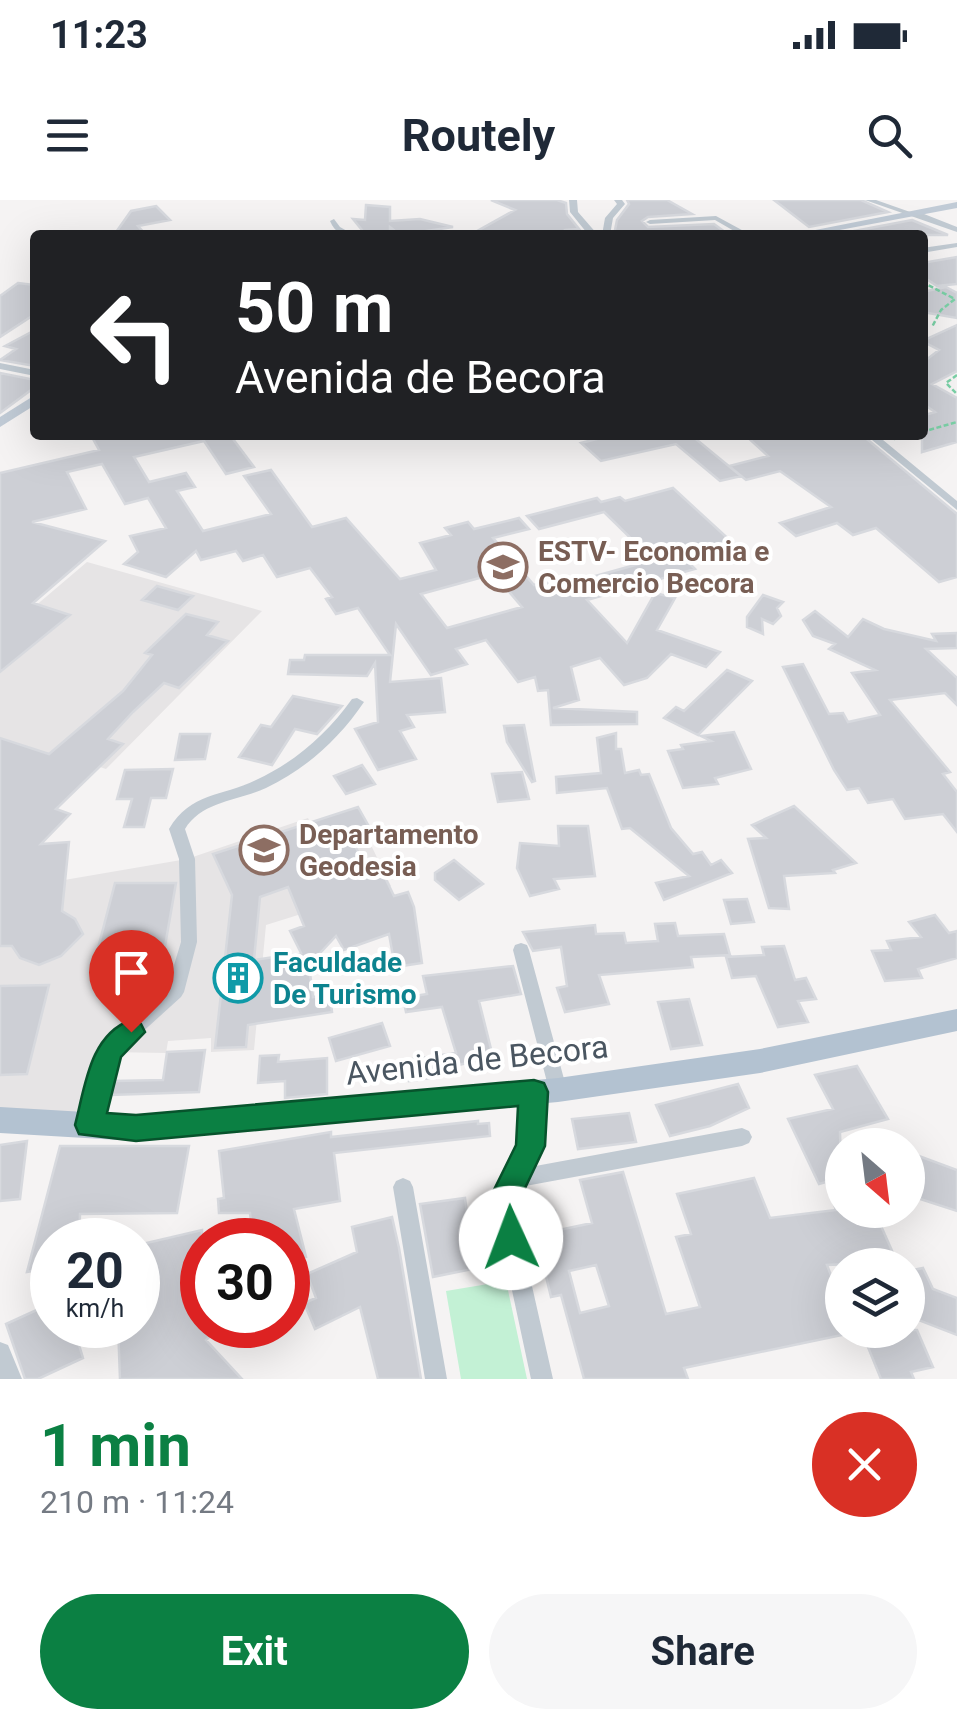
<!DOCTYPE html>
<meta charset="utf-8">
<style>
body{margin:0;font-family:Roboto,sans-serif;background:#f6f6f7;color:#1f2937;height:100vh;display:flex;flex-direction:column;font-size:38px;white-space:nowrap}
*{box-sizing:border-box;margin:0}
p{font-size:32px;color:#747a83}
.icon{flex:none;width:55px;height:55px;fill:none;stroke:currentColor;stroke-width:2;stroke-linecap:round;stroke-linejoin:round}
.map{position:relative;height:1179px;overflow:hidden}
.side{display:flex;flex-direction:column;background:#fff;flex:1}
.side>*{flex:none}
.banner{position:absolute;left:30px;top:30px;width:898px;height:210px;border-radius:10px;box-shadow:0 10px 40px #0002;background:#202124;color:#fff;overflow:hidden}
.needle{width:65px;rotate:152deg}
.tools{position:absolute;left:825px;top:928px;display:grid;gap:20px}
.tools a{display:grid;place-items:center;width:100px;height:100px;border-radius:50%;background:#fff;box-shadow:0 10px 40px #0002;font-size:50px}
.speed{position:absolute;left:30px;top:1018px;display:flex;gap:20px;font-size:50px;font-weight:700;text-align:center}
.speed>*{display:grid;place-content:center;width:130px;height:130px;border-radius:50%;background:#fff;box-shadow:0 10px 40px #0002;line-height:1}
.speed small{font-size:25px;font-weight:400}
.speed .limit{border:15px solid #d22;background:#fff;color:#111}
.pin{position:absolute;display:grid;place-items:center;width:85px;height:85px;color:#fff;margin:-102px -42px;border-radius:50% 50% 50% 0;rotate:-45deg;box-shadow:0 0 10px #0007}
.pin .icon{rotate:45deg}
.me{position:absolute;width:110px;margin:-55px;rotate:358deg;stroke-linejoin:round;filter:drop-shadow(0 0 8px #0008)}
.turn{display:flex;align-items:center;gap:35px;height:210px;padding:0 40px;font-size:45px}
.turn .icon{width:130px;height:130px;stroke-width:2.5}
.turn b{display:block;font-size:70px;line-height:85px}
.round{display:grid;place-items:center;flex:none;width:105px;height:105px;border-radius:52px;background:#f6f6f7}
.headline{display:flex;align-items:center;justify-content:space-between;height:170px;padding:0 40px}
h1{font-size:60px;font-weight:700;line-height:75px;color:#0b8043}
.button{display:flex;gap:20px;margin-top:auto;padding:20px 40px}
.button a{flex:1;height:115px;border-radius:60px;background:#0b8043;color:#fff;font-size:40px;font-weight:700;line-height:115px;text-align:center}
.button a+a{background:#f6f6f7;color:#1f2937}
.status{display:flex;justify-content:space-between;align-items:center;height:70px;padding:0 50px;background:#fff;direction:ltr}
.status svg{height:28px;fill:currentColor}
header{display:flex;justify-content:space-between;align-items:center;height:130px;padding:0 40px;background:#fff;font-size:45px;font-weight:700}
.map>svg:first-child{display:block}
.education{fill:#e6e4e5}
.green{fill:#c3f1d5}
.building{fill:#cdcfd5;stroke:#d7d9de;stroke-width:2.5;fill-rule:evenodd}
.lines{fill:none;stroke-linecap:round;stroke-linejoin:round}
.path{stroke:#7ad0a6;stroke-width:2.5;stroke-dasharray:5 2.5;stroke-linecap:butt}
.street{fill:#c1cad2;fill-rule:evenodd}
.secondary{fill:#c1cbd6;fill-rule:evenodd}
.primary{fill:#b3c2d1;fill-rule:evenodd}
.route{fill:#0b8043;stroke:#07532c;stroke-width:2.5}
.labels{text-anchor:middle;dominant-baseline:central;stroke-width:8;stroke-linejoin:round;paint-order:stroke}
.education-label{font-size:28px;font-weight:bold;fill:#785e54;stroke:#fff;text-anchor:start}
.culture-label{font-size:28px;font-weight:bold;fill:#0d838f;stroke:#fff;text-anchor:start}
.near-street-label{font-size:32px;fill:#4a5661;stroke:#fff}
</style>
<div class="status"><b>11:23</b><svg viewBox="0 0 49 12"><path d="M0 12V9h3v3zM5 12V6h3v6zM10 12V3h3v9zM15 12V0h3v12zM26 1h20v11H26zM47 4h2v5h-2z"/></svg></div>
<header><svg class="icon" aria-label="menu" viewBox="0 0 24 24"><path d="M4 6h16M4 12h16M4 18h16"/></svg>Routely<svg class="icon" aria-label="search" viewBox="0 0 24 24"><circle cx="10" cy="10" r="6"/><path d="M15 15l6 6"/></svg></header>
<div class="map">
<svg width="957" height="1179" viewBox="0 0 957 1179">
<rect width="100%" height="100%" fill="#f5f3f3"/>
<path class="education" d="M87 362 262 411 106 569 51 551 22 579 0 572V436Z
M308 618 322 647 368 639 391 686 266 725 254 850 211 852V838L168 841 166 853 109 852 89 925 0 920V691L187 659Z"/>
<path class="green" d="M506 1081 527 1179H461L446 1091Z"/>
<path class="building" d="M491 0H557L566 3 567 14 579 29 565 30 560 35H470L515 10Z
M627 0H667L692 14 648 17 642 21 648 27 714 24 729 35H614L617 20 629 4Z
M774 0H861L888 12 809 27Z
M366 5 390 7V21L420 19 453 27 400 35 390 27V33L366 35 353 19 365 20Z
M156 6 170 20 138 26 146 35H114L131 11Z
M912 20 948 35H833Z
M957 57V84L937 86 922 76V63Z
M18 83 35 85V114L0 137V96Z
M946 87 957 93V118L922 112V92Z
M957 125V171L932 184 957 198V242L922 252V216L935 212 922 203V163L939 150 922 141Z
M35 130V166L0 160 16 149 5 146Z
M0 173 35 180V187L0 213Z
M113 235H230L254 267 226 274 204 241 134 257 149 282 186 273 195 287 177 291 203 331 271 314 244 276 271 270 312 327 346 318 400 379 436 370 420 343 451 335 445 328 468 322 474 329 519 318 529 329 493 338 534 385 547 381 552 388 653 360 604 312 539 329 527 316 597 298 601 302 620 297 625 301 673 288 735 345 685 359 695 369 587 400 627 443 655 393 675 398 657 430 720 452 706 467 671 454 647 478 624 485 600 458 571 467 579 500 553 508 637 512V524L551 525 548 490 538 491 535 477 518 482 486 440 456 449 467 464 431 475 396 424 390 482 441 478 445 512 407 515 414 527 400 531 416 559 378 570 355 529 378 522 375 463 367 476 288 474 290 460H304L305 455H390L358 408 336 414 326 399 332 397 310 368 277 377 263 355 243 361 236 351 201 360 196 351 166 377 124 364 138 352 130 336 166 328 148 298 125 304 102 264 67 272 86 309 32 322 105 341 33 403 70 415 0 472V273L99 250 93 239ZM494 374 522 407 447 428 421 394Z
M612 235H691L741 276 720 281 676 244 601 261 581 243Z
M745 235H862L957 314V377L939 382 876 328 853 335 837 323 796 336 780 323 831 307 780 271 746 280 729 266 768 256Z
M157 386 193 396 178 410 142 400Z
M763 395 783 402 777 408 781 416 773 424 762 419 763 434 747 427V417Z
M815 411 848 437 863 419 884 429 936 441 932 434 957 433V448L926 449 957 478V505L945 493 890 500 950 572 943 574 957 592V632L943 614 905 619 893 599 868 603 859 588 847 590 834 570 783 467 803 464 829 514 843 513 848 522 880 515 852 473 875 470 829 449 835 444 813 436 803 420Z
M186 414 218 422 207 435 228 441 179 488 164 483 133 512 108 539 123 544 56 609 70 614 41 644 69 642 62 711 75 719 83 734 61 756 39 765 20 758 12 746H0V538L49 554 123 491 152 455 145 453Z
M727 470 752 481 698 535 664 518 676 507 684 511Z
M293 496 342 506 317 534 295 529 272 565 239 557 261 525 271 527Z
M524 525 535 581 532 582 507 542 504 526Z
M734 532 751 569 715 578 718 584 683 588 668 551 683 549 681 545 711 541 701 536Z
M616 533V549H621L625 573 639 570 641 575 649 574 671 628 693 654 702 652 711 665 721 660 732 673 664 700 656 683 689 676 630 628 622 629 607 588 557 593 556 577 601 573 597 538Z
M180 534H210L205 559 175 560Z
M362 565 375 584 346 594 334 576Z
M173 569 166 598H151L144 627H124L132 599H117L125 570Z
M522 572 529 599 498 602 492 574Z
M794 606 856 663 833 670 835 673 784 676 789 709 769 708 748 639 766 638 752 625Z
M358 607 371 630 350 637 365 664 377 661 394 696 408 692 414 707 422 763 395 767 389 734 344 750 336 736 309 765 313 797 330 795 332 812 248 825 246 847 215 848 232 695 213 654ZM288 687 304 726 290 731 301 753 254 760 260 697Z
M558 626H588L595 676 554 679 559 689 530 696 517 668 520 643 559 646Z
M454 660 483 684 459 700 435 680V673Z
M115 683H176L164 752H97Z
M747 699 754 722 731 724 724 700Z
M935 715 949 733 957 731V758L918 769 922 778 885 781 872 751 891 750 887 741 921 737 909 722Z
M675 723 678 736 724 734 730 755 691 757 693 767 599 775 609 804 565 812 557 788 567 786 561 747 533 751 523 732 595 725 596 734 624 733 626 743 658 741 655 724Z
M784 746 795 780 806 778 816 799 798 801 808 822 778 827 756 776 732 778 726 757 764 755 762 747Z
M513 766 521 794 479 801 493 857 437 870 438 877 409 881 405 860 456 853 442 807 406 812 403 798 427 794 423 776Z
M49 785 27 874 0 875V786Z
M689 799 702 845 671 849 658 802Z
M382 823 390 846 336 861 329 838Z
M205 850 199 892 111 895 114 881 163 880 167 852Z
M279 855 278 862 327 858V894L285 898V881L258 883 260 856Z
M857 866 888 919 840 932 842 1010H874L897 1062 827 1065 842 1104V1135L684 1168 688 1179H584L561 1095 551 1097 531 1015 555 1011 559 1030 592 1023 580 980 623 972 666 1114 700 1107 676 1037 691 1034 677 994 754 978 770 1018 836 1010 826 982 819 984 788 919 833 909 815 875ZM596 1065 609 1106 580 1113 569 1071Z
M738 884 749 908 710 926 670 936 656 905Z
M629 913 636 942 578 949 572 919Z
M478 921V924L489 923 490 936 334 953 340 1001 294 1009 306 1057 288 1063V1040H262L258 1028 252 1030 250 1013H219L218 999 224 998 219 951 331 932V937Z
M27 941 20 999 0 1001V945Z
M60 946H189L177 1013 80 1014 79 1040H52V1068L27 1072Z
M908 952 957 970V1011L908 995Z
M465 998 470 1034 495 1029 502 1063 433 1077 420 1004Z
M392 1017 399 1048 421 1179H378L360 1107 315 1129 304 1103 316 1098 307 1074 357 1052 352 1027Z
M202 1030V1125H222L206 1140 242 1179H120L118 1125H138V1045Z
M923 1068 933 1089 957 1098V1135L908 1116V1071Z
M52 1103V1125H73L83 1158 38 1179H25L6 1124Z
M861 1130H917L933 1167 911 1172 914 1179H881Z"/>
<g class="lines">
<path class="path" d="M922 82 955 99 941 110 932 127
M957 175 946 183 957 194
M922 232 957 222
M894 239 910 235"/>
<path class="street" d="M569 0H577L578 12 598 35H563L567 33H587L570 12Z
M614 0H622L625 4 613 18 610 35H602L605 18 617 4Z
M865 0H876L913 13 919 12 957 27V32Z
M716 16 751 35H741L715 20 650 24 646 22 650 20Z
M334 19 340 27 354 35C342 35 335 33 330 21Z
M957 43V47L922 53V48Z
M0 163 35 170V176L0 169Z
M866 235H877L957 301V310Z
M357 498 364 502C339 539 306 569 266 588 238 601 202 601 185 629L195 659 197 742 184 792 181 797 117 855 99 925 96 931 89 933 82 931 79 925 103 846 167 788 181 742 179 659 169 629C191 592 221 597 256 580 295 562 327 534 352 499Z
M521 743 527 745 529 750 567 890 565 896 558 898 551 896 549 890 513 750 515 745Z
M533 884 540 886 542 892 540 946 530 967 742 928 749 931 752 937 749 943 742 946 520 987 513 1002 553 1179H531L493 1002 520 946 524 892 526 886Z
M403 978 410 981 413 987 447 1179H425L393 987 396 981Z
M0 1142 8 1145 22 1179H0Z"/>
<path class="secondary" d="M957 2V8L813 35H790Z
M35 195V205L0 227V217Z"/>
<path class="primary" d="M957 809V831L760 873 558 902 136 941 0 933V907L136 915 558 878 760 849Z"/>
</g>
<path class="route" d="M131 820 141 824 145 832 121 857 107 913 136 915 534 880 544 883 548 892 545 946 518 1003 526 1038 522 1048 511 1053 500 1048 488 1002 516 945 518 906 136 941 79 934 75 925C85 888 89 835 131 820Z"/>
<defs>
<g id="school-ring" transform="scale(2.5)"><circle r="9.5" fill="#fff" stroke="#8d6e63" stroke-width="1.5"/><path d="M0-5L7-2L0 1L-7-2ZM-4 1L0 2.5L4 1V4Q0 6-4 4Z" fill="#8d6e63"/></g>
<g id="university-ring" transform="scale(2.5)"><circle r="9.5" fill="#fff" stroke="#8d6e63" stroke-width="1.5"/><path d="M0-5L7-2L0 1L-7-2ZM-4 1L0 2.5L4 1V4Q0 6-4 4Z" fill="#8d6e63"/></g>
<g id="building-ring" transform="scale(2.5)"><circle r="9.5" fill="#fff" stroke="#0f9aa8" stroke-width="1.5"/><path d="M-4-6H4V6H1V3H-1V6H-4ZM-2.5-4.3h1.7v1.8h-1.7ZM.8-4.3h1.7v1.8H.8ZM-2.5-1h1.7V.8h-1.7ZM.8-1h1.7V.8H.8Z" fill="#0f9aa8"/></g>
</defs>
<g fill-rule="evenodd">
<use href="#school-ring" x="503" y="367"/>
<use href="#university-ring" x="264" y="650"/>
<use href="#building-ring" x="238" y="778"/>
</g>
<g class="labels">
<g class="education-label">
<text x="538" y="351">ESTV- Economia e<tspan x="538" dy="32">Comercio Becora</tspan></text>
<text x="299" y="634">Departamento<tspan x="299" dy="32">Geodesia</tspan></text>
</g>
<g class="culture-label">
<text x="273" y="762">Faculdade<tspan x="273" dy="32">De Turismo</tspan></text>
</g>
<g class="near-street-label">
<text transform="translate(477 860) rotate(-6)">Avenida de Becora</text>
</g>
</g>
</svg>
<div class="tools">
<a><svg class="needle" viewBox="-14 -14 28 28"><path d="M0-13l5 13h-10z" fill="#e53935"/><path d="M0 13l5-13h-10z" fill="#747a83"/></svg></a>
<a><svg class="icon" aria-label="layers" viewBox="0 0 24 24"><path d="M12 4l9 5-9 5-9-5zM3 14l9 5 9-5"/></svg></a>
</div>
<div class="speed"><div>20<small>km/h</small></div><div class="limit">30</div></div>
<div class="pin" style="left:131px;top:832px;background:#d93025"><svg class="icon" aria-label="arrive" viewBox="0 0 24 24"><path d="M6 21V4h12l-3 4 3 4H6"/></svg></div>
<svg class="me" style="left:511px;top:1038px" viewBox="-20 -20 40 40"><circle r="19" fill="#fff"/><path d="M0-13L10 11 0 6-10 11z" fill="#0b8043"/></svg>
<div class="banner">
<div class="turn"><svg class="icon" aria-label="left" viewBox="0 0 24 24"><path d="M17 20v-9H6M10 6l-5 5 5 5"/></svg><div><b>50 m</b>Avenida de Becora</div></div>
</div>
</div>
<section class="side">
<div class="headline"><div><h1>1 min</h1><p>210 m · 11:24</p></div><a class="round" style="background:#d93025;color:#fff"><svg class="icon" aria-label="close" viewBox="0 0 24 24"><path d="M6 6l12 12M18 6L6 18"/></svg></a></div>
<div class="button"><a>Exit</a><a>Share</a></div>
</section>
